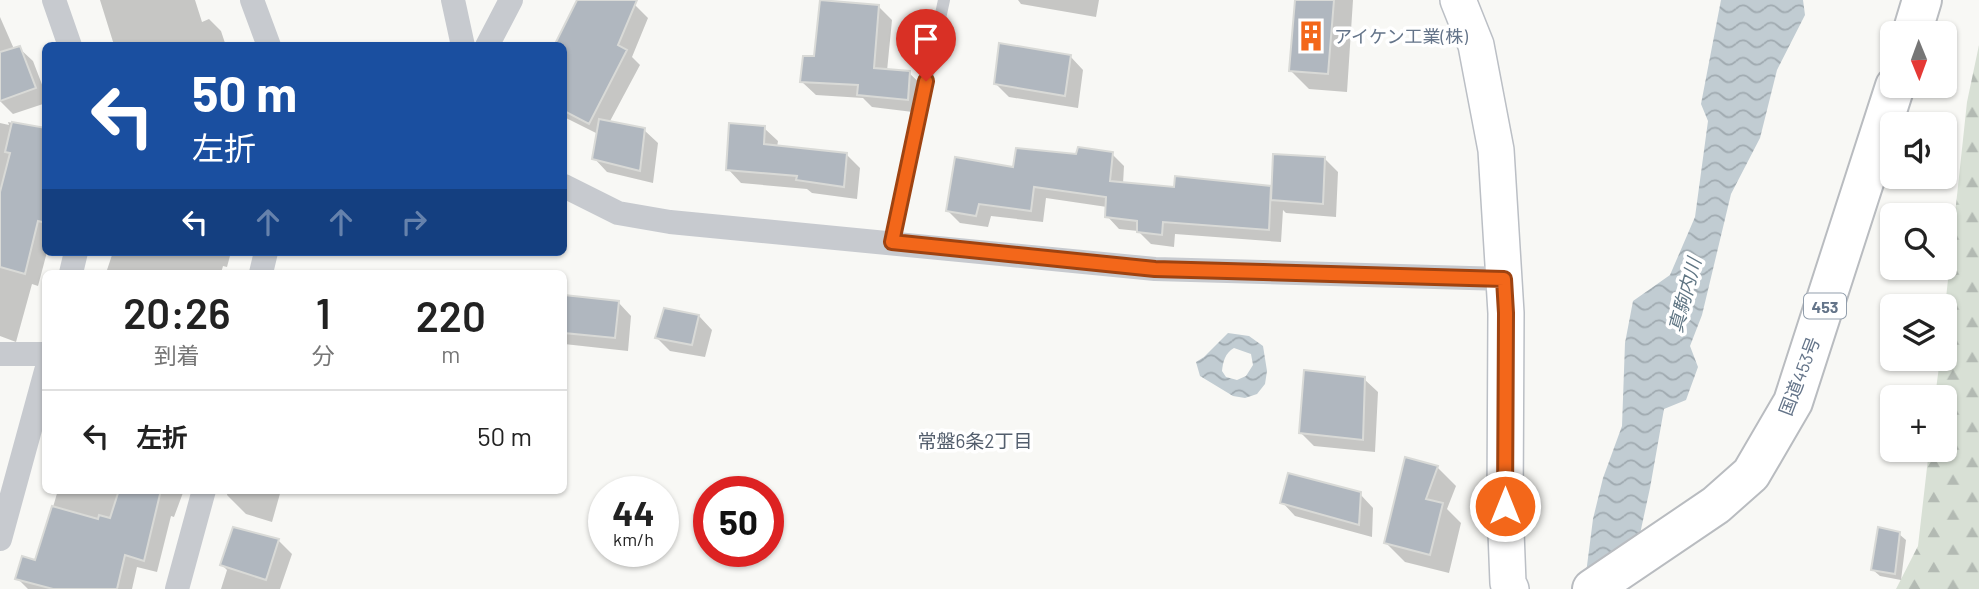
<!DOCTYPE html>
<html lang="ja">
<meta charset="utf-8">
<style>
body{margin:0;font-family:Barlow,"Noto Sans JP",sans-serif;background:#f6f6f6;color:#222;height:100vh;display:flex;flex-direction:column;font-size:26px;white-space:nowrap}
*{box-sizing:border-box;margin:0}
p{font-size:23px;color:#767676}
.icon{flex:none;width:38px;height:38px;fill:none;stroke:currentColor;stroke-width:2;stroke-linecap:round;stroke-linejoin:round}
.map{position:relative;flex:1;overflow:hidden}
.panel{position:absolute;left:42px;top:270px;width:525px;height:224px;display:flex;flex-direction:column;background:#fff;border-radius:10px;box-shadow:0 2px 5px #0004}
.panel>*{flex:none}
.hud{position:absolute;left:42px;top:42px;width:525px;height:214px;border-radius:10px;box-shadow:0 2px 5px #0004;background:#1a4fa0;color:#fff;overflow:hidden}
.needle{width:46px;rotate:179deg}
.buttons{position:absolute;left:1880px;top:21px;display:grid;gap:14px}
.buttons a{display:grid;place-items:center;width:77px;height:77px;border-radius:10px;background:#fff;box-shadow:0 2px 5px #0004;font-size:35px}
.speed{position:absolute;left:588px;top:476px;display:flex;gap:14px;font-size:35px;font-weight:700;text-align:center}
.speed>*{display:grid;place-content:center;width:91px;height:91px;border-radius:50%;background:#fff;box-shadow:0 2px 5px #0004;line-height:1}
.speed small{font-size:18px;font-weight:400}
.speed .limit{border:10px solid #d22;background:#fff;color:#111}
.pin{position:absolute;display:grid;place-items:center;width:60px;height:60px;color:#fff;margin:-72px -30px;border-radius:50% 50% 50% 0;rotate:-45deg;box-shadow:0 0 7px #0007}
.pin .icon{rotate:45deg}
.me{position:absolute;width:77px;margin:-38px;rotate:0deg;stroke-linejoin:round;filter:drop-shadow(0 0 5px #0008)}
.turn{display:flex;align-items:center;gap:24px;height:147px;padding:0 35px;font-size:32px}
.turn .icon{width:91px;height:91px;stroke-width:2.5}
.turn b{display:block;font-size:49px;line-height:60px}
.lanes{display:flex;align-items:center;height:66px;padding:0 35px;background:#0003;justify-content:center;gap:35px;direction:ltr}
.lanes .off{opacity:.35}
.eta{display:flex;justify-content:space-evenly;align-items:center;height:119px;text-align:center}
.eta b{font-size:42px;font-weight:600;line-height:49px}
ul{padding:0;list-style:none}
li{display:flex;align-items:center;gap:21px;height:91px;padding:0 35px;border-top:2px solid #e0e0e0}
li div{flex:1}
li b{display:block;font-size:26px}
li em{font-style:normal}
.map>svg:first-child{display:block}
.forest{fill:url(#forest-firs)}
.water{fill:url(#water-waves);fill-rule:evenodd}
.shadow{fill:#0003}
.building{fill:#b0b7bf;stroke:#d9dad7;stroke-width:2}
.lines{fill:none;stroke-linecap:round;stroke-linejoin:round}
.secondary-casing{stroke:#bbbfc5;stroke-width:38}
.highway-casing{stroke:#b9bcc0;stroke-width:42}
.lane{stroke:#c7cacf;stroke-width:12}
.street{stroke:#c7cacf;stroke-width:24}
.secondary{stroke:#fff;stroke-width:35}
.highway{stroke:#fff;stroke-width:38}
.route-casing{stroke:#9e4311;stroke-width:18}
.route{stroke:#f3671a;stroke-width:12}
.labels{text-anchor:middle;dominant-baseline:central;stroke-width:7;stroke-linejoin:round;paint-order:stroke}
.shield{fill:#fff;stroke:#929eac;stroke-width:2}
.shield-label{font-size:16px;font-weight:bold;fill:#647489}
.poi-label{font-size:18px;fill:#647489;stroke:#fff;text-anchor:start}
.street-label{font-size:18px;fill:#647489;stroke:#fff}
.water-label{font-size:19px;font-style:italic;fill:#607684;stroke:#fff}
.neighbourhood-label{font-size:19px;fill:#535e6d;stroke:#fff}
</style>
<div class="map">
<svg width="1979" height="589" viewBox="0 0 1979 589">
<defs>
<pattern id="forest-firs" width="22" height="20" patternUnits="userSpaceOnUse" patternTransform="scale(1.75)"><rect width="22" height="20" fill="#d8e0d5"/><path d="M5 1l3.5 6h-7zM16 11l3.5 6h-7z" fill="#b3bab3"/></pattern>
<pattern id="water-waves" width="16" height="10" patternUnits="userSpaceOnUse" patternTransform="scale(1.75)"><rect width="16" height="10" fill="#c1ccd2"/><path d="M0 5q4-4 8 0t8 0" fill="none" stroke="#a0aab0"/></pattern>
</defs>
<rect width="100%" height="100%" fill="#f8f8f5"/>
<path class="forest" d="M1979 45V589H1896L1918 546 1929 450H1944V397H1935L1940 359H1944V317L1967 102Z"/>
<path class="water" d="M1721 0H1803L1805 15 1777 70 1760 138 1731 194 1702 315 1690 346 1698 367 1686 400 1664 409 1650 488 1628 589H1584L1593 519 1603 478 1622 426 1625 343 1633 301 1670 275 1695 217 1708 121 1701 104Z
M1228 333 1249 336 1263 346 1267 371 1265 384 1257 394 1245 398 1233 396 1200 376 1196 362 1204 357ZM1234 348 1251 354 1253 365 1246 376 1237 380 1226 377 1222 371C1223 362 1225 353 1234 348Z"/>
<path class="shadow" d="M100 0H195L202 22 209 19 221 31 226 46H111L114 45Z
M579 0H625L635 5 648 18 632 57 640 65 609 123 644 130 658 143 653 183 607 172 594 158 598 134 564 117V46Z
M1018 0H1099L1096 17 1021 4Z
M1296 0H1353L1347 92 1309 89 1290 70Z
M879 7 892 20 887 71 909 73 923 86 921 113 872 107 863 98 816 95 802 82 815 58Z
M0 17 14 49 19 48 33 61 46 95V103L13 114 0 101Z
M1070 56 1083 70 1078 108 1009 97 996 84Z
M8 122 46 130 47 252 38 286 32 284 16 342 0 336V123L9 125Z
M764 128 778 141 777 147 847 155 860 168 857 199 812 193 807 189 741 183 728 169Z
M1112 154 1124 166 1123 184 1176 189 1270 188 1273 190 1325 159 1338 172 1336 217 1286 213 1283 210 1281 242 1175 234 1174 247 1151 244 1138 231 1119 229 1107 216V207L1046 198 1043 222 991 216 988 227 960 223 948 211 1015 169 1078 156Z
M113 252H231L227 267 223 266 221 273H106Z
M564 297 618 302 631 316 628 351 564 344Z
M699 316 712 330 705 357 670 351 657 338Z
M1364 379 1378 392 1375 452 1314 446 1301 433Z
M1437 467 1456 486 1447 509 1461 523 1449 573 1405 562 1386 543Z
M58 490H184L174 517 171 516 157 572 137 567 132 589H28L17 578 37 562Z
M228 490H281L272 522 246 514 227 495Z
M1360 494 1373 508 1372 537 1295 516 1282 502Z
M1899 534 1906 540 1901 580 1880 576 1873 570Z
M278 540 292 554 280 589H221L227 570 222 565Z"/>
<path class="building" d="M577 0H637L618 45 627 50 589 124 564 111V46H554Z
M820 0 879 5 874 68 910 71 908 100 857 95 858 85 800 82 803 56H814Z
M1295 0H1334L1328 74 1289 71Z
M999 43 1071 55 1065 96 994 84Z
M20 46 36 88 0 101V52Z
M599 119 645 128 640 171 592 159Z
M12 122 46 128V223L38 221 25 274 0 267V192L10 153 5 152Z
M729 123 765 126 764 144 847 153 844 187 796 180 797 176 726 170Z
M1078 147 1113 152 1110 181 1174 187 1175 176 1271 186 1269 230 1163 222 1162 235 1137 232V221L1105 217 1106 197 1034 187 1031 211 979 204 976 216 946 211 955 157 1013 167 1016 148 1076 154Z
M1273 154 1325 157 1323 204 1271 200Z
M564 295 619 301 615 338 564 333Z
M664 308 699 315 692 345 655 338Z
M1304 370 1365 377 1363 440 1299 433Z
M1405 457 1438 466 1426 499 1443 503 1430 555 1384 543Z
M1288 473 1361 492 1359 525 1280 503Z
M119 490H161L144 561 125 555 117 589H53L15 579 22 556 35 560 52 506 98 519 99 515 110 518Z
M233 527 279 539 266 580 220 565Z
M1878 527 1900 532 1895 574 1871 570Z"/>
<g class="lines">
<g class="secondary-casing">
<path id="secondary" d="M1458 0 1476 45 1496 150 1506 313 1505 506 1508 583 1511 589"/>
</g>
<g class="highway-casing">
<path id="highway" d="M1912 33 1922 0
M1592 589 1716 505 1751 474 1793 402 1895 86"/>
</g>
<path class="lane" d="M892 242 944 0"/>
<path class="street" d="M54 0 70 46
M252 0 269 46
M453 0 463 46
M487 46 511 0
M564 186 618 213 670 222 1155 269 1504 279
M71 273 76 252
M261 273 266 252
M0 354H46
M0 539 46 371
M177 589 204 490"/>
<use href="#secondary" class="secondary"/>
<use href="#highway" class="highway"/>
</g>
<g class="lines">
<g class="route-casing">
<path id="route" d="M926 81 892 242 1155 269 1504 279 1506 313 1505 506"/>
</g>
<use href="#route" class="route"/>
</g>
<defs>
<g id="building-bare" transform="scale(2.415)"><path d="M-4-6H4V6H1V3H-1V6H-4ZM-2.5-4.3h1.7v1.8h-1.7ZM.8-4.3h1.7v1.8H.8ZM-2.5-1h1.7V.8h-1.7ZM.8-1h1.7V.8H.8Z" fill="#f3671a" stroke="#fff" stroke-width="2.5" paint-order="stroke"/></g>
</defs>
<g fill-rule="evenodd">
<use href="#building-bare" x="1311" y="36"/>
</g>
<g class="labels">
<rect class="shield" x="1804" y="293.5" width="42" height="25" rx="5"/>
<g class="shield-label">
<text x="1825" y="306">453</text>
</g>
<g class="poi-label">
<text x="1334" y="36">アイケン工業(株)</text>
</g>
<g class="street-label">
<text transform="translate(1799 376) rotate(-69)">国道453号</text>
</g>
<g class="water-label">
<text transform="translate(1684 295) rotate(-75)">真駒内川</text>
</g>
<g class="neighbourhood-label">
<text x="975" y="440">常盤6条2丁目</text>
</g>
</g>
</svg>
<div class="buttons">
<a><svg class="needle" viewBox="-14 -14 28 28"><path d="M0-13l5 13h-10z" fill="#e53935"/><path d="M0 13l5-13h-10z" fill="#767676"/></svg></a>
<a><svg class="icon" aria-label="sound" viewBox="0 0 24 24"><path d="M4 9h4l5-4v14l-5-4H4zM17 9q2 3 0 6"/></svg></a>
<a><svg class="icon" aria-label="search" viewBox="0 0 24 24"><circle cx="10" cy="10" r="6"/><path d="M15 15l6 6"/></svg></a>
<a><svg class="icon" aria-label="layers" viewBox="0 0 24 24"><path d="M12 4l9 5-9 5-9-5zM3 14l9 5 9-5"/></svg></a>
<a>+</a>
</div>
<div class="speed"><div>44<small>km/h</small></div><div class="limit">50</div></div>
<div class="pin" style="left:926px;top:81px;background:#d93025"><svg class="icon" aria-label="arrive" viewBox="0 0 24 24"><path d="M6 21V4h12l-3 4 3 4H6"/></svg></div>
<svg class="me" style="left:1505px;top:506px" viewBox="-20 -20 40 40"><circle r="17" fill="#f3671a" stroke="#fff" stroke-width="3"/><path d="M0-11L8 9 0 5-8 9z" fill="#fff"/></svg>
<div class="hud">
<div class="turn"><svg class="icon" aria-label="left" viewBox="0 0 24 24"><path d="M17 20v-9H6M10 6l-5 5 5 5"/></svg><div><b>50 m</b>左折</div></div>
<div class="lanes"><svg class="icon" aria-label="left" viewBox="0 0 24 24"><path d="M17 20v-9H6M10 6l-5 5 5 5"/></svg><svg class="icon off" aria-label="ahead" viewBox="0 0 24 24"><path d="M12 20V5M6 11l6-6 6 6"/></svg><svg class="icon off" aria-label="ahead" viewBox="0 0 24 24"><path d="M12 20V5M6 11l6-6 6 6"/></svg><svg class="icon off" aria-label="right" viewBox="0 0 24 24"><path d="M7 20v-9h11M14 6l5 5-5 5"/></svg></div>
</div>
<section class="panel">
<div class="eta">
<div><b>20:26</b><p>到着</p></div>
<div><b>1</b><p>分</p></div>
<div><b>220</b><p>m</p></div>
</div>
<ul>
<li><svg class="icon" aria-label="left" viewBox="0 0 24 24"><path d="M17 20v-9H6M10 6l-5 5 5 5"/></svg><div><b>左折</b></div><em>50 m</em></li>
</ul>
</section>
</div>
